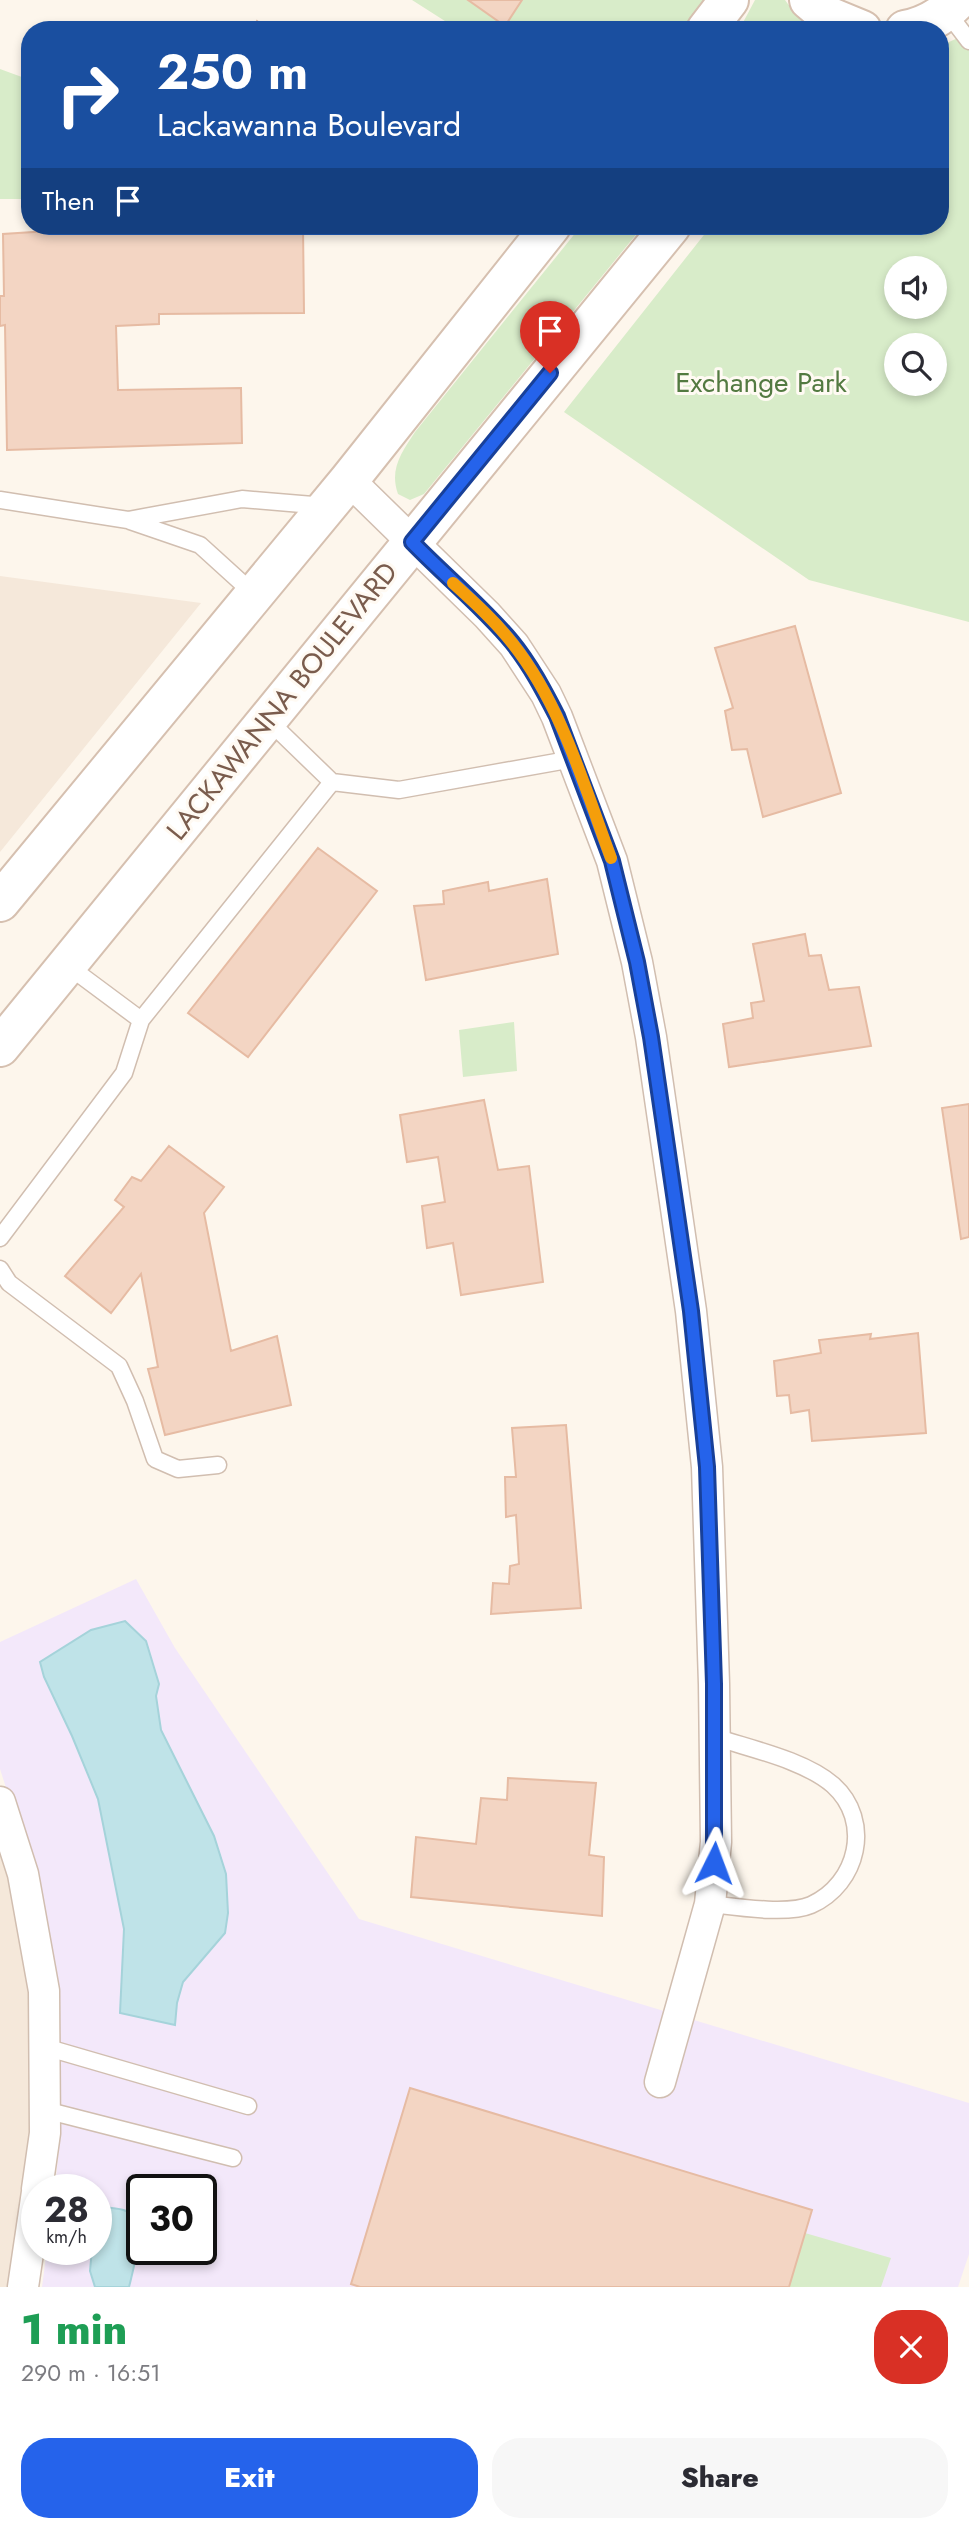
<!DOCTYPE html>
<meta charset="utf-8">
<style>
body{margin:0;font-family:Jost,sans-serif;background:#f7f7f7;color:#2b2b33;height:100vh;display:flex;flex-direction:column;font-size:26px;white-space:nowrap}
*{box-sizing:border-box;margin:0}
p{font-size:23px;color:#7c7c81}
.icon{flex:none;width:38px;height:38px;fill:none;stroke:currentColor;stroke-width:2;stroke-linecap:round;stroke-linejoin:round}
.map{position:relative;height:2287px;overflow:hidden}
.side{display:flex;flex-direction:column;background:#fff;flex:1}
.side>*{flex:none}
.hud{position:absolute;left:21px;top:21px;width:928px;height:214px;border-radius:28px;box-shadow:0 4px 10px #0003;background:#1a4fa0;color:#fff;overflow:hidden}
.fabs{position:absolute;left:884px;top:256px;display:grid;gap:14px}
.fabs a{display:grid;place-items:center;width:63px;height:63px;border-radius:50%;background:#fff;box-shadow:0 4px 10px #0003;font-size:35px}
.speed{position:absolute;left:21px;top:2174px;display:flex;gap:14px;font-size:35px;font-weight:700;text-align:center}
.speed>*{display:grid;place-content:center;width:91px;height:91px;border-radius:50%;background:#fff;box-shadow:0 4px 10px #0003;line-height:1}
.speed small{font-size:18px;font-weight:400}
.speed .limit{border:4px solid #111;border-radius:10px;background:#fff;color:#111}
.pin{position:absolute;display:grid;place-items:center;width:60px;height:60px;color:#fff;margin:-72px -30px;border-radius:50% 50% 50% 0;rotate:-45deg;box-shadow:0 0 7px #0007}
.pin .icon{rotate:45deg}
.me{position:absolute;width:77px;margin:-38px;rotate:3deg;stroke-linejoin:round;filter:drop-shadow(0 0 5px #0008)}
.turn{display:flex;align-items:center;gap:24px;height:147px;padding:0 21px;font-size:32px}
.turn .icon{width:91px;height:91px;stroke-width:2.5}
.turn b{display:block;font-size:49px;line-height:60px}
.then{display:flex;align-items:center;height:66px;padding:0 21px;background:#0003;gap:14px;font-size:26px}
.round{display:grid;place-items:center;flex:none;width:74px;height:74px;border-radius:28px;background:#f7f7f7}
.summary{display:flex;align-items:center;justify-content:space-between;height:119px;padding:0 21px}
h1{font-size:42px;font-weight:800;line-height:52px;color:#1e9e55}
.primary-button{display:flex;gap:14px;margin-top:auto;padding:14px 21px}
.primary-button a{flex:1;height:80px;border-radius:28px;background:#2563eb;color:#fff;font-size:28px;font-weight:800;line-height:80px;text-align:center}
.primary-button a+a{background:#f7f7f7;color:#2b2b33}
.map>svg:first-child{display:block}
.residential{fill:#f5e8da}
.education{fill:#f3e8fa;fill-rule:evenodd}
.green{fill:#d8ecc9;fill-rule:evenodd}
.water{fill:#bfe3e8;stroke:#a5d3da;stroke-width:2}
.building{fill:#f3d5c3;stroke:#e6bba3;stroke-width:2}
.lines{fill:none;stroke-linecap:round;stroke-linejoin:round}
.lane-casing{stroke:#d1beb0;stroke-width:19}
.street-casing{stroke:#d1beb0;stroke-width:33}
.secondary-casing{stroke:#d6c0b0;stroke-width:42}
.lane{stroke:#fff;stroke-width:16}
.street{stroke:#fff;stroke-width:30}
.secondary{stroke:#fff;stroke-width:38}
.route-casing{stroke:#184099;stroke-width:18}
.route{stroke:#2563eb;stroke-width:12}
.slow{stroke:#f59e0b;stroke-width:12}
.labels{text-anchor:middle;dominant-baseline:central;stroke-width:6;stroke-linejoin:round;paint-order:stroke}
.park-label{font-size:28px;fill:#537a41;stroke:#fffaf3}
.street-label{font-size:28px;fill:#7a5c4d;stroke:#fffaf3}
</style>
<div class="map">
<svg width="969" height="2287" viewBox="0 0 969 2287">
<rect width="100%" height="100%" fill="#fdf6ec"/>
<path class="residential" d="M0 576 201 603 0 852Z
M0 1803 44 1991 23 2287H0Z"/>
<path class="education" d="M136 1579 175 1648 359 1919 969 2103V2254L958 2287H42L47 2249H96V2189H55L62 2113 55 2005 34 1874 0 1769V1642ZM142 2189H201V2249H142Z"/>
<path class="green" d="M412 0H729L706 30H459Z
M755 0H785L793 11 817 30H739Z
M969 33V622L809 580 564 412 711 226H940V46ZM896 268H934V306H896ZM896 345H934V383H896Z
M0 69 30 80V199H0Z
M581 226H643L424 494 410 500 398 494C389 469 402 452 415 432Z
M514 1022 517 1071 463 1077 459 1030Z
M805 2233 891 2258 881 2287H789Z"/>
<path class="water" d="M125 1621 146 1641 159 1684 156 1696 161 1730 214 1836 226 1874 228 1913 225 1933 183 1982 177 2003 175 2025 120 2013 124 1929 98 1799 72 1736 44 1677 40 1662 91 1630Z
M104 2207C110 2208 120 2208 126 2211 148 2222 133 2270 129 2287H95L90 2271 92 2249H96V2224Z"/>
<path class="building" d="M468 0H522L505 26Z
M257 21 268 30H251Z
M127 226H303L304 313 159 314V324L116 326 118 390 241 388 242 443 7 450 5 325 0 326V296H4L3 234Z
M795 626 841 793 763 817 747 749 732 750 725 711 733 708 715 648Z
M318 848 377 891 248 1057 188 1013Z
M547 879 558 954 426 980 414 906 444 904 443 891 488 882 489 891Z
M805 934 809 956 821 955 829 990 859 987 871 1046 729 1067 723 1024 753 1018 751 1003 764 1001 753 944Z
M484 1100 498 1170 529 1166 543 1282 461 1295 453 1243 427 1248 422 1206 445 1202 438 1157 407 1162 400 1115Z
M969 1104V1237L961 1239 942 1108Z
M169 1146 224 1187 204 1213 231 1351 277 1336 291 1405 165 1435 148 1369 158 1367 141 1274 111 1313 65 1276 124 1207 115 1200 132 1177 141 1181Z
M918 1333 926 1433 812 1441 809 1410 791 1413 789 1395 777 1396 774 1361 821 1353 819 1340 871 1334 870 1339Z
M566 1425 581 1608 491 1614 493 1583 509 1584 510 1566 519 1564 516 1515 506 1517 505 1477H516L512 1428Z
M508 1778 596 1783 589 1855 604 1857 602 1916 411 1897 416 1837 476 1844 481 1798 507 1800Z
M410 2088 812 2210 789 2287H360L351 2284Z"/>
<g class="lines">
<g class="lane-casing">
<path id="lane" d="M947 12 969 41
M0 500 128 520 242 499 325 506
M130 521 200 545 254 594
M268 720 332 782
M67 965 141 1020
M0 1238 124 1073 141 1020 332 782 399 790 573 759
M0 1269 9 1283 119 1366 135 1401 155 1459 178 1469 218 1465
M710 1904C736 1907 788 1915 811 1905 858 1884 873 1821 833 1785 804 1760 751 1749 715 1737
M45 2047 248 2106
M45 2110 233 2158"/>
</g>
<g class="street-casing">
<path id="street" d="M349 480 487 615 514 645 546 694 557 717 612 861 637 962 651 1037 691 1311 707 1467 714 1684 716 1842 710 1904 660 2082
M0 1802 23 1874 44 1991 45 2133 37 2189
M23 2287 37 2192"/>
</g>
<g class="secondary-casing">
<path id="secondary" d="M809 0 828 16 862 30
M706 30 729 0
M905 30C926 26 944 15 958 0
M0 902 349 480 551 226
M0 1047 671 226"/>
</g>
<use href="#lane" class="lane"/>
<use href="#street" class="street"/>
<use href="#secondary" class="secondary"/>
</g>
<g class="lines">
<g class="route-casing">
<path id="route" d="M550 373 412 542C445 576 482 606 512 642 530 664 544 691 557 716L612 861 637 962 651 1037 691 1311 707 1467 714 1684V1863"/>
</g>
<use href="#route" class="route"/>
<path class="slow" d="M453 583C474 602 496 622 513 644 562 706 584 786 611 858"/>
</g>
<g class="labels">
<g class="park-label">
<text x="761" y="382">Exchange Park</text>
</g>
<g class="street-label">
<text transform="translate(282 701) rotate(-51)">LACKAWANNA BOULEVARD</text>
</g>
</g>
</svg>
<div class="fabs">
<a><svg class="icon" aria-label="sound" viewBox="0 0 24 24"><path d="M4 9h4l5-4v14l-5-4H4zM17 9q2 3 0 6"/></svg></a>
<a><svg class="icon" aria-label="search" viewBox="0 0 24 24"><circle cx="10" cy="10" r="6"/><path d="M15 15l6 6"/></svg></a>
</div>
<div class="speed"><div>28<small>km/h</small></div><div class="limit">30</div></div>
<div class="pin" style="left:550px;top:373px;background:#d93025"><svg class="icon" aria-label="arrive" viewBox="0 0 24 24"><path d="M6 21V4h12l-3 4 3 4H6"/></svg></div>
<svg class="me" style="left:714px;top:1863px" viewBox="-20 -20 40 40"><path d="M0-17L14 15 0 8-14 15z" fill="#2563eb" stroke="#fff" stroke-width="4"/></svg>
<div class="hud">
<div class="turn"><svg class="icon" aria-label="right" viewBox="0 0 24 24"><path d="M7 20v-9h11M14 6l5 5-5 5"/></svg><div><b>250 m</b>Lackawanna Boulevard</div></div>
<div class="then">Then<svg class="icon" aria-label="arrive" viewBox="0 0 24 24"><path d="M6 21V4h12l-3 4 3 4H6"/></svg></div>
</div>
</div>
<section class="side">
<div class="summary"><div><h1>1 min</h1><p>290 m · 16:51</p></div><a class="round" style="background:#d93025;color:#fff"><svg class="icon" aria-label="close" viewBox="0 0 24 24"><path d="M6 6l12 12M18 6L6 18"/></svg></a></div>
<div class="primary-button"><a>Exit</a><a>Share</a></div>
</section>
